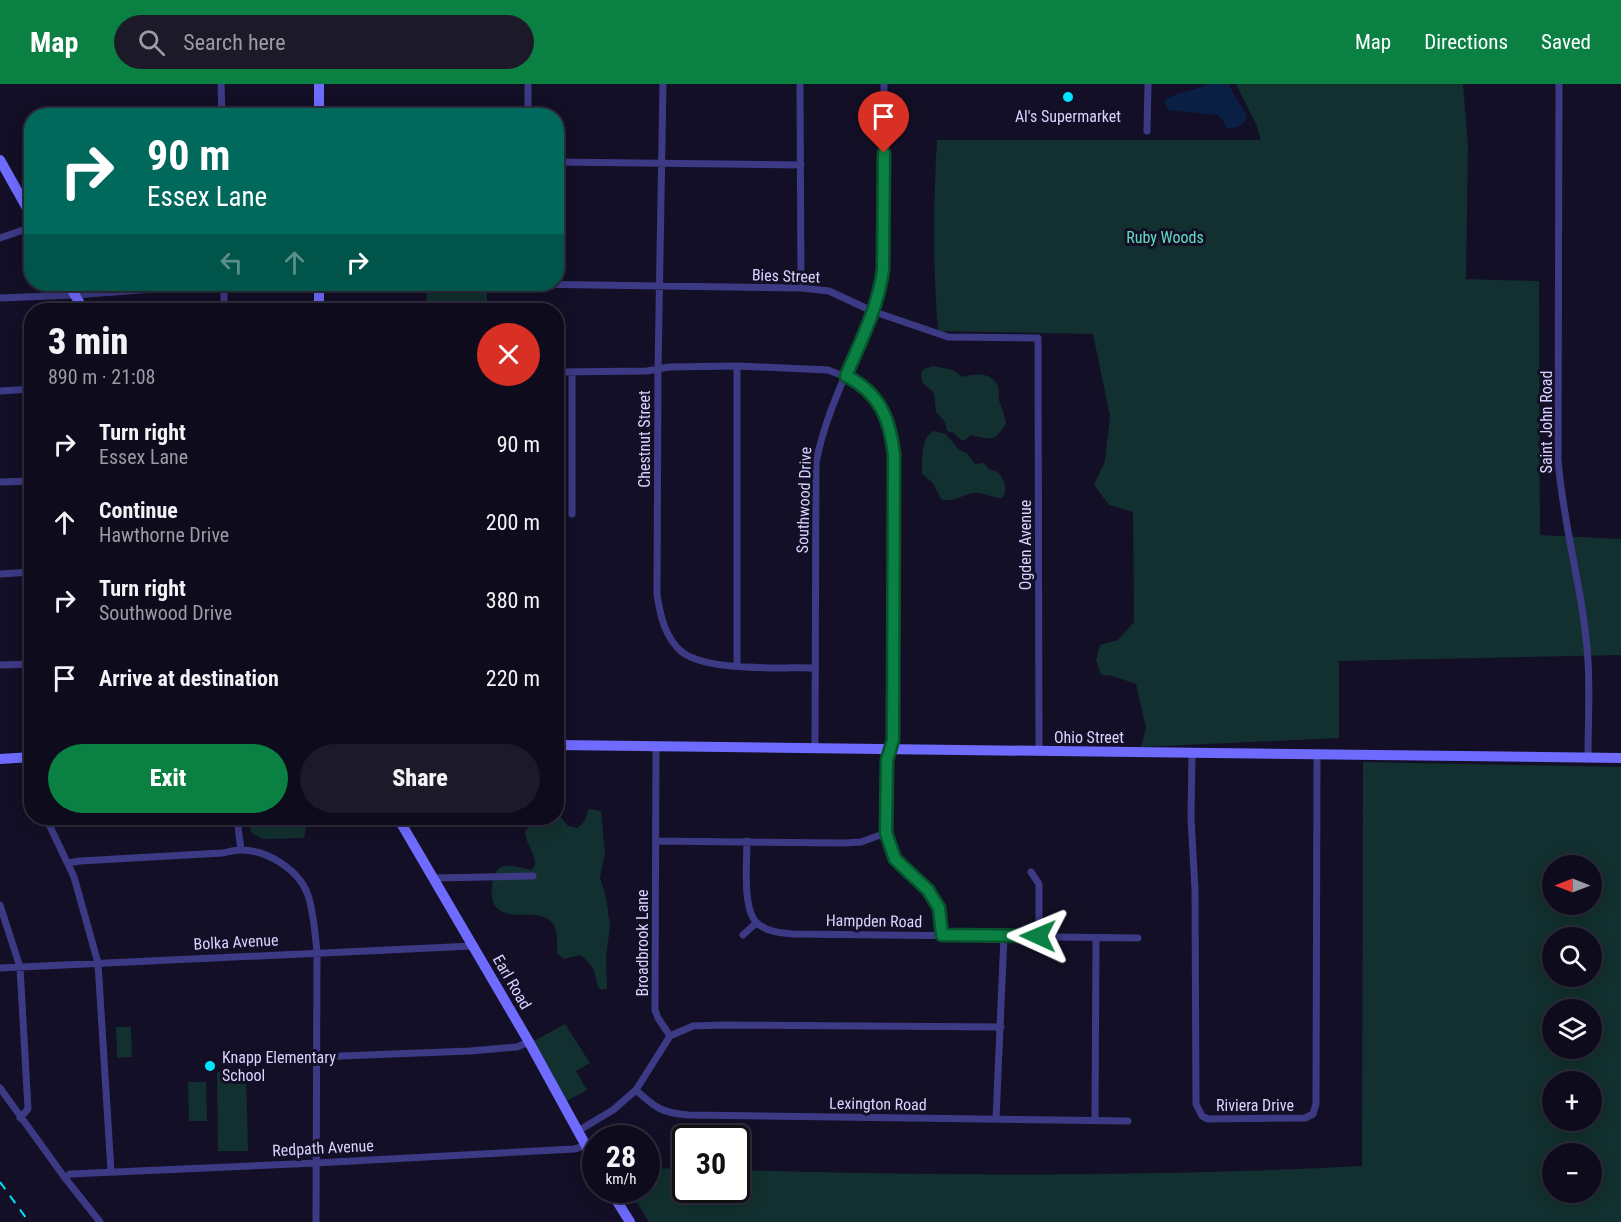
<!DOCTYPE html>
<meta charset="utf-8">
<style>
body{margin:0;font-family:"Roboto Condensed",sans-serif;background:#1c1929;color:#f1f3f6;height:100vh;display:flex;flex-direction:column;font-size:22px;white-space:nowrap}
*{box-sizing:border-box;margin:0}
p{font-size:20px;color:#9b9ba3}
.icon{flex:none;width:33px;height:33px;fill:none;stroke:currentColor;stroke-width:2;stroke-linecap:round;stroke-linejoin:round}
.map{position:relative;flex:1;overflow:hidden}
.drawer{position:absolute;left:24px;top:219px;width:540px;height:522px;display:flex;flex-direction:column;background:#0e0b1c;border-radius:24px;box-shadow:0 3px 15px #0003,0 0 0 2px #2e2b3b}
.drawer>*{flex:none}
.top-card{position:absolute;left:24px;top:24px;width:540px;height:183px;border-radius:24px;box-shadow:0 3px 15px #0003,0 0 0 2px #2e2b3b;background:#00695c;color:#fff;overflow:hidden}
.needle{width:39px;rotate:270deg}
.fabs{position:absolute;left:1542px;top:771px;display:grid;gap:12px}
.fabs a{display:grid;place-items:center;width:60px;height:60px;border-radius:50%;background:#0e0b1c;box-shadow:0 3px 15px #0003,0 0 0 2px #2e2b3b;font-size:30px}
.speed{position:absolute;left:582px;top:1041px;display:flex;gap:12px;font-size:30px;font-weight:700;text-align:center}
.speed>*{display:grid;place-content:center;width:78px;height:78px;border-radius:50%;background:#0e0b1c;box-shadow:0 3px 15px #0003,0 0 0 2px #2e2b3b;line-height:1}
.speed small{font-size:15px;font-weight:400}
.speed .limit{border:3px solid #111;border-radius:9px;background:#fff;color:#111}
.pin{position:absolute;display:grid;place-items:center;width:51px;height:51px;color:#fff;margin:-62px -26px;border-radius:50% 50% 50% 0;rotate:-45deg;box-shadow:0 0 6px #0007}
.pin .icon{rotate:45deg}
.me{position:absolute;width:66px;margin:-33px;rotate:271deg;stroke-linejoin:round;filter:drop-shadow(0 0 4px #0008)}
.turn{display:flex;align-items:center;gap:21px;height:126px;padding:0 24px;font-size:27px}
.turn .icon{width:78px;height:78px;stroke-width:2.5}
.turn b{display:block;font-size:42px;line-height:51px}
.lanes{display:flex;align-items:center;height:57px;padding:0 24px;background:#0003;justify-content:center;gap:30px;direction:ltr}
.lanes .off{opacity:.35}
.round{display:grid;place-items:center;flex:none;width:63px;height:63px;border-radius:32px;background:#1c1929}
.summary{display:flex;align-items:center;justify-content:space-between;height:102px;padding:0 24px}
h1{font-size:36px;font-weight:800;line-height:45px}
.primary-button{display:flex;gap:12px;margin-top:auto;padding:12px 24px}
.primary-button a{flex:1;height:69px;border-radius:36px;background:#0b8043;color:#fff;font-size:24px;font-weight:800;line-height:69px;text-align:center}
.primary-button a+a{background:#1c1929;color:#f1f3f6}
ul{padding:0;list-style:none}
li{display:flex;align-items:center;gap:18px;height:78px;padding:0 24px}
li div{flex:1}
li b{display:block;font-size:22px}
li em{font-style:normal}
header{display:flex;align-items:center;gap:36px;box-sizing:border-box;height:84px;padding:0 30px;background:#0b8043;color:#fff}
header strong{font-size:28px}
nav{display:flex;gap:33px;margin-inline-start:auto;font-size:21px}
.search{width:420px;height:54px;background:#1c1929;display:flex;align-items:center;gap:15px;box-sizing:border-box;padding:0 21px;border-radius:33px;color:#9b9ba3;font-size:22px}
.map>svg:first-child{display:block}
.green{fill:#12302f;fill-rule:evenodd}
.water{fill:#0a1f44}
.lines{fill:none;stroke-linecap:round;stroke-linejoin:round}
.street{stroke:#3d3a85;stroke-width:7}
.secondary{stroke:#6f6bff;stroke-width:10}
.rail{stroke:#00e5ff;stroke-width:2;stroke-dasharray:9 8;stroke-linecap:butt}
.route-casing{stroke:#07532c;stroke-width:15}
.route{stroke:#0b8043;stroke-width:10}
.poi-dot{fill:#00e5ff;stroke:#130f26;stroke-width:2}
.labels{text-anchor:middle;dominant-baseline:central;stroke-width:6;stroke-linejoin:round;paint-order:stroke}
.poi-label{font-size:16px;fill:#d9d4ff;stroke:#130f26}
.park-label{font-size:16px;fill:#5fe0c0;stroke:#130f26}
.street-label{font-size:16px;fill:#d9d4ff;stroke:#130f26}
</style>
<header>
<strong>Map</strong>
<div class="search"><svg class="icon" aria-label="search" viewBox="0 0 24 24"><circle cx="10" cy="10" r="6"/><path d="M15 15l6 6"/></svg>Search here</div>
<nav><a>Map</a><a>Directions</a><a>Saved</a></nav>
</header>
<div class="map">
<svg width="1621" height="1138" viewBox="0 0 1621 1138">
<rect width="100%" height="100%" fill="#130f26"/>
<path class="green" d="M1236 0H1463L1468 62 1466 195 1539 197 1540 451 1621 455V571L1339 577V654L1141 663 1146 644 1136 600 1113 592 1101 591 1096 576 1100 561 1118 556 1134 538 1133 428 1109 421 1094 401 1105 377 1110 332 1093 250 938 247C933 183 933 121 937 56H1261L1256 40Z
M427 207 487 208V226H426Z
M933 282 953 286 962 293C974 290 991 287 998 302 1000 306 998 312 999 316 1002 325 1005 331 1006 340 992 360 992 355 971 351L965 356H961L954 349 947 347 945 338 936 328 934 309 922 298 921 288 924 285Z
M933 347 946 350 958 365 968 370 975 380 984 379 989 385 998 388C1004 396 1009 406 1002 414 993 414 982 408 974 409 962 410 953 420 941 415L933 399 922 390C922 377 921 354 933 347Z
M1363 678 1621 683V1138H649L629 1106H646L647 1084 685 1085 686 1106H736L737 1086C945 1092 1154 1093 1362 1082ZM1552 782H1592V820H1552ZM1552 854H1592V892H1552ZM1552 926H1592V964H1552ZM1552 998H1592V1036H1552ZM1552 1070H1592V1108H1552Z
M589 725 601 727 605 768 600 794 606 813 610 842 606 873 607 904 602 906 598 903C595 887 593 881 580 871L564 875 557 869C557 858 559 841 548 835 532 825 509 838 495 822 492 817 491 810 492 804 493 776 510 780 531 786L535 782C536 769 526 761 525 748L528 744 537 740 539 734H556L557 728 568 742 577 744 584 738Z
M250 734H308L304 754 262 755 251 748Z
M565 940 590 979 576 987 587 1006 567 1017 534 957Z
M116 943H131L132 973 117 974Z
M246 987 248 1067H218L217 988Z
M188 998H206L207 1037H189Z"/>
<path class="water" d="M1208 0H1228L1247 32 1245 38 1238 43 1227 45 1223 36 1217 31 1168 26 1164 17C1176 7 1194 8 1208 0Z"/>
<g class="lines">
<path class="street" d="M221 0 222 32
M663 0 658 286 657 510C660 531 665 554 682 568 708 588 781 583 814 584
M800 0 801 204
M1559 0 1558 375C1563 443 1584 509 1588 577 1590 609 1588 642 1588 674
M528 32V0
M1147 47 1148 0
M556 78 801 81
M0 154 32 143
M224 200V226
M525 200 801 204 829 207 872 227 948 253 1038 254 1039 668
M0 214 74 211 223 200
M556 288 647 287 669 283 737 282 828 286 854 296 871 310 887 332 892 352 894 371 893 656 887 676 886 749 895 775 928 806 939 824 942 851
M0 307 32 305
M0 398 32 397
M572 430V288
M0 490 32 488
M0 581 32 580
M737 582V282
M815 664 816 379C824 335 845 293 862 251 871 230 881 208 883 185L884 0
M1192 670 1191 734 1195 806 1196 1020 1202 1032 1208 1035 1305 1034 1313 1030 1316 1020 1317 671
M46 734 74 793 98 879 111 1087
M237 734 241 766
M656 757 844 759 861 758 886 749
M747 757C747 777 742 825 757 839 767 848 781 849 793 850L1138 854
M68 779 80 777 222 769C228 768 235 766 241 766 268 766 299 786 308 811 314 830 315 849 317 868L316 1138
M1031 788 1039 800V852
M435 794 533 792
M0 821 20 883 28 1025 20 1034
M743 851 756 839
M0 884 473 862
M670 952 693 942 722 941 1001 943
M316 973 470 967 517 963 529 958
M0 1004 65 1094 100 1138
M636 1006C655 1024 663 1029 688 1031L1128 1037
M996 1035 1004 852
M1095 1037 1096 854
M578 1047 613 1026 636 1006 670 952 658 934 655 926 656 662
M65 1094 70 1090 316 1079 574 1065 585 1062"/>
<path class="secondary" d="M319 32V0
M0 76 32 133
M68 200 84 226
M319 200V226
M556 661 1621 674
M0 675 32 673
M398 734 529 958 596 1080
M610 1106 630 1138"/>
<path class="rail" d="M0 1098 29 1138"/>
</g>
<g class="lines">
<g class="route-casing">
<path id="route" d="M884 69 883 185C879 222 860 258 846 292 880 309 890 335 894 371L893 656 887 676 886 749 895 775 928 806 939 824 942 851 1038 852"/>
</g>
<use href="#route" class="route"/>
</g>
<g class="poi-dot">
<circle cx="1068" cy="13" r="6"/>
<circle cx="210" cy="982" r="6"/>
</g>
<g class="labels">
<g class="poi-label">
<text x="1068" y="32">Al's Supermarket</text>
<text x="222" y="973" text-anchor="start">Knapp Elementary<tspan x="222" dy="18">School</tspan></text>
</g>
<g class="park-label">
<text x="1165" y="153">Ruby Woods</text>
</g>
<g class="street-label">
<text transform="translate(786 192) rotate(2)">Bies Street</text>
<text transform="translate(1546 338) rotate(-90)">Saint John Road</text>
<text transform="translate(644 355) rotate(-90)">Chestnut Street</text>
<text transform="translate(804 416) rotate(-88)">Southwood Drive</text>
<text transform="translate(1025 461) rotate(-90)">Ogden Avenue</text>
<text x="1089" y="653">Ohio Street</text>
<text transform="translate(874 837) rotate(1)">Hampden Road</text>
<text transform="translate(236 858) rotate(-3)">Bolka Avenue</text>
<text transform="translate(642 859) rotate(-90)">Broadbrook Lane</text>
<text transform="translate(512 898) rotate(60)">Earl Road</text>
<text transform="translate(878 1020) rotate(1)">Lexington Road</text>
<text x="1255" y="1021">Riviera Drive</text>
<text transform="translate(323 1064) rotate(-3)">Redpath Avenue</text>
</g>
</g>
</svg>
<div class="fabs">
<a><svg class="needle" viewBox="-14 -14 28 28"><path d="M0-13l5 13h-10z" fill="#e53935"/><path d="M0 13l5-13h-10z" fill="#9b9ba3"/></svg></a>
<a><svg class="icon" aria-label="search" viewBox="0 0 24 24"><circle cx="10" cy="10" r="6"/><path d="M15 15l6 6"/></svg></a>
<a><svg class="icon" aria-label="layers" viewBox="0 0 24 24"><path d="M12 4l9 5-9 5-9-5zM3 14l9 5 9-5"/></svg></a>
<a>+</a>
<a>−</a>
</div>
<div class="speed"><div>28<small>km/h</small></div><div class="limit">30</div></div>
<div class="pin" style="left:884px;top:69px;background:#d93025"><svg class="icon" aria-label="arrive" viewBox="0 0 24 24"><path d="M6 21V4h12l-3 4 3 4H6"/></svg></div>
<svg class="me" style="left:1038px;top:852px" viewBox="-20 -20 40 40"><path d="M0-17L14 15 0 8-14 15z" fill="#0b8043" stroke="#fff" stroke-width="4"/></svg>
<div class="top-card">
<div class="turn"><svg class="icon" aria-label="right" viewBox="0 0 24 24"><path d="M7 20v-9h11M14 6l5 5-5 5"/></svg><div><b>90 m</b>Essex Lane</div></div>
<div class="lanes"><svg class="icon off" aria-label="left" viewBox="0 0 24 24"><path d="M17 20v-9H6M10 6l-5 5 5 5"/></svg><svg class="icon off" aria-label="ahead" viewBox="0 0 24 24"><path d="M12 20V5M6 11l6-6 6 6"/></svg><svg class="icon" aria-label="right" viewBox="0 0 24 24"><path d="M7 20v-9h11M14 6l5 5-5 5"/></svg></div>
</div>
<section class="drawer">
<div class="summary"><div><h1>3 min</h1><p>890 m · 21:08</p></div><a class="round" style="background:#d93025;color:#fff"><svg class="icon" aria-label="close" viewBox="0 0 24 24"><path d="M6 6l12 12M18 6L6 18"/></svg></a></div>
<ul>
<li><svg class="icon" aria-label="right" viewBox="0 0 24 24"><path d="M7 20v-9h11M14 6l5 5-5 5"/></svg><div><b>Turn right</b><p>Essex Lane</p></div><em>90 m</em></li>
<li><svg class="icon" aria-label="ahead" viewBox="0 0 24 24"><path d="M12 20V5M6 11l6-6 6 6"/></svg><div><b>Continue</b><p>Hawthorne Drive</p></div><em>200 m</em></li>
<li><svg class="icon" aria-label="right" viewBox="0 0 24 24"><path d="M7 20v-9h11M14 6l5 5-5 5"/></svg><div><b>Turn right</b><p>Southwood Drive</p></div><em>380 m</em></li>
<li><svg class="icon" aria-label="arrive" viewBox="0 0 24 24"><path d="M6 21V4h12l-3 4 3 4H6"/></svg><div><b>Arrive at destination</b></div><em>220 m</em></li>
</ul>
<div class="primary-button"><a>Exit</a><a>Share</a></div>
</section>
</div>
